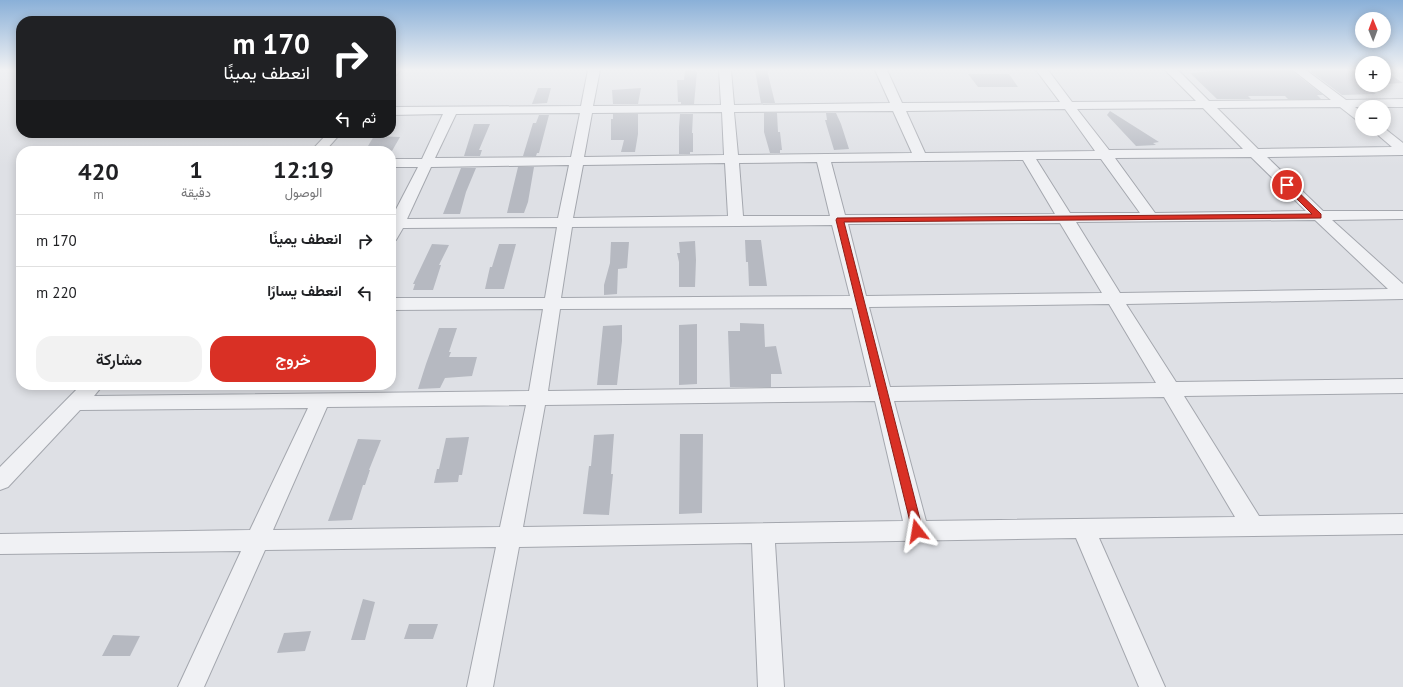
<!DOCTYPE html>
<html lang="ar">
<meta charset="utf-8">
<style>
body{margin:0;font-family:"PT Sans",Vazirmatn,sans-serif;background:#f2f2f2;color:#202124;direction:rtl;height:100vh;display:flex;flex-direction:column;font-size:15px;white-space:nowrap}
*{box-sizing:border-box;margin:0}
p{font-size:13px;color:#757577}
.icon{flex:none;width:22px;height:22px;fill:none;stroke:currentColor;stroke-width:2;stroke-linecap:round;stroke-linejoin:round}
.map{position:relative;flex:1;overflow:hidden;direction:ltr}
.side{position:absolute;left:16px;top:146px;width:380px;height:244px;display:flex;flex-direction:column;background:#fff;border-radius:16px;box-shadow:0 2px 10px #0003;direction:rtl}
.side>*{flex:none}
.hud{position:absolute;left:16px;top:16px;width:380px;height:122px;border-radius:16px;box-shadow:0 2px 10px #0003;direction:rtl;background:#202124;color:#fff;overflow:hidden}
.needle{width:26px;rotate:359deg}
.buttons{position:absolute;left:1355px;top:12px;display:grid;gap:8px}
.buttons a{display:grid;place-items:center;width:36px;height:36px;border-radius:50%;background:#fff;box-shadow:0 2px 10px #0003;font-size:20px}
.pin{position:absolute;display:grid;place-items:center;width:34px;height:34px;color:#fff;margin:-17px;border:2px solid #fff;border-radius:50%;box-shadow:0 1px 4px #0007}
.me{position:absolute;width:44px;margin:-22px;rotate:346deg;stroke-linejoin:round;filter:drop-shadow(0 0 3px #0008)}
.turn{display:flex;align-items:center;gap:14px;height:84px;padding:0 20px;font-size:18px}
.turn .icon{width:52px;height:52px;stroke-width:2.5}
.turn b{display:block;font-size:28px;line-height:34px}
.then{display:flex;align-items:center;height:38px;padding:0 20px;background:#0003;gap:8px;font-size:15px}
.eta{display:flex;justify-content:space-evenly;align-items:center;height:68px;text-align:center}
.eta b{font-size:24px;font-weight:600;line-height:28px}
.cta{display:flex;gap:8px;margin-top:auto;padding:8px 20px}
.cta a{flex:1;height:46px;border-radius:16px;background:#d93025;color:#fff;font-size:16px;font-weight:600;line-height:46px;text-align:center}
.cta a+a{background:#f2f2f2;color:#202124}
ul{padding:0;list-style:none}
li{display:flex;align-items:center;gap:12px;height:52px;padding:0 20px;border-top:1px solid #e0e0e0}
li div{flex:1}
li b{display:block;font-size:15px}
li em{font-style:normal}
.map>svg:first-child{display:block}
.building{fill:#b6b9c1}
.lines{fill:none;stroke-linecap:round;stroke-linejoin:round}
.minor-casing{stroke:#a4a7ae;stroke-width:2}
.minor{fill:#f0f1f4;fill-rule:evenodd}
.route{fill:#d93025;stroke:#8d1f18}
</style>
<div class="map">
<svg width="1403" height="687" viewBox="0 0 1403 687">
<rect width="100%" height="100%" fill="#dee0e5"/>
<path class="building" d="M685 70 697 72 694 104H681V102H678L677 80H684Z
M755 70H767L775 103H761Z
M1237 70H1287L1292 71 1323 95H1317L1321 99H1288L1285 96H1248L1251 99H1217L1190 73Z
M1362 70V85L1376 94 1342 95 1310 71Z
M1384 70 1403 83 1384 84Z
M968 74H1009L1018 87H978Z
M538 88H551L547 103 532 104Z
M641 88 638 104H613L612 90Z
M1110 111 1159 142 1153 143 1156 145 1136 146 1107 115Z
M764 113H777L778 132H780L782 150H780V153H770L764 132Z
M826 113H836L841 124 849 149 834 150 825 120H827Z
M613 114H638V134L635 152H621L624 140H611V119H613Z
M680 114H693L692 133H693V152H690V154H679V127Z
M539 115H549L539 153H537L536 156H523L533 123H536Z
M474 124H490L479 150H482L480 156H464Z
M374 136 400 137 392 151H365Z
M518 167H534L528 202 524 213H507Z
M461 168H476L466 192 460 214H443Z
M745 240H761L767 286H749L748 262H746Z
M695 241 696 260 695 287H679V262L677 253H680L679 242Z
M611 242H629L627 268 618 269 617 294 604 295V285L610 263Z
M432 244 449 245 439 265H441L433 290H413L415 284H413Z
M499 244H516L504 289H485L490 267H492Z
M740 323 764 324 765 347 776 346 782 374H771V387H730L728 331H740Z
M697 324V384L679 385V325Z
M622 325V341L617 385H597L603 326Z
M439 328H457L449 352H451L449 357H477L472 376 445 378 440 388 418 389 426 364Z
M614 434 611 474H613L609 515 583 514 589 466H591L594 435Z
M680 434H703L702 513 679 514Z
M469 437 462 475H459L458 482 434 483 437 469H439L446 438Z
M358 439 381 440 369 470H370L365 485H363L352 520 328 521Z
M363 599 375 602 365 640H351Z
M409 624H438L433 639H404Z
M311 631 305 651 277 653 284 633Z
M113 635 140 636 130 656H102Z"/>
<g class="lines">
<g class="minor-casing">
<path id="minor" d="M391 70H401L395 76 391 77Z
M588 70H600L593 106 721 105 719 70H731L734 105 890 103 875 70H887L902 103 1060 102 1036 70H1048L1072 102 1196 101 1165 70H1178L1209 101 1331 100 1293 70H1306L1346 100 1403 99V107H1355L1362 112V122L1358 121 1340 107 1217 108 1258 149 1392 147 1371 129 1384 128 1403 143V155L1267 157 1323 211H1403V219L1332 220 1403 284V299L1126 304 1176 382 1403 379V393L1184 396 1259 516 1403 514V534L1099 538 1165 687H1139L1076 538 775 543 784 687H758L752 543 519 547 493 687H467L496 547 265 550 204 687H178L241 551 0 554V534L250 530 308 408 80 410 8 487 0 490V467L81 385H103L94 396 529 391 543 309 391 310V298H545L557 227 403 228 396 240 391 242V219L418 167H391V159H422L443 114 391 115V107L581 106ZM1203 108 1243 149 1109 150 1077 109ZM1065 109 1095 151 925 153 906 111ZM893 111 912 153 738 155 734 112ZM722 112 724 155 584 157 592 113ZM580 113 571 157 435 158 456 114ZM1251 157 1306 211 1155 213 1115 158ZM1036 159H1101L1140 213H1070ZM1023 160 1055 214 845 215 831 162ZM817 162 830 216H743L739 163ZM725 163 728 216 573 218 583 165ZM569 165 558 218 407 219 431 167ZM1315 220 1388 289 1120 293 1076 222ZM1060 223 1102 293 866 296 848 224ZM736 226 832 225 850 296 561 298 572 227ZM1109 304 1156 383 890 387 869 307ZM852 308 871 387 548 391 560 309ZM1164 397 1235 517 926 521 894 401ZM875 401 903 521 523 527 545 405ZM526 405 500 527 273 530 327 407Z
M328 133H341L325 151H311Z"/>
</g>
<use href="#minor" class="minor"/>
</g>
<linearGradient id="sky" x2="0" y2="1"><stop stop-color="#8ab0d8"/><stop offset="0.42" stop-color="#f0f1f3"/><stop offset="1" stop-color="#f0f1f3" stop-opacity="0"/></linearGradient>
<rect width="1403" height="166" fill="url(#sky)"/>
<path class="route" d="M1284 183H1289L1321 214V218L844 222 923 531 921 534 917 536 913 534 836 220 837 218 1312 214 1284 186Z"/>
</svg>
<div class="buttons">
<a><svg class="needle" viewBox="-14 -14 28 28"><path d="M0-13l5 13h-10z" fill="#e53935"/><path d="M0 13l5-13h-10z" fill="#757577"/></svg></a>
<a>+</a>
<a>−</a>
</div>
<div class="pin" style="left:1287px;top:185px;background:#d93025"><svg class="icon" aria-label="arrive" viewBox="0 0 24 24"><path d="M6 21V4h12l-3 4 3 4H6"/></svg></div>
<svg class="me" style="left:917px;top:531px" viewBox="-20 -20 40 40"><path d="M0-17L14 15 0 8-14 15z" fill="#d93025" stroke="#fff" stroke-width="4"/></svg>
<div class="hud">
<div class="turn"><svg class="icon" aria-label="right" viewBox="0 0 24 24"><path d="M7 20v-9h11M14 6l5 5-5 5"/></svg><div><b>170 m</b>انعطف يمينًا</div></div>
<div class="then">ثم<svg class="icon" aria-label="left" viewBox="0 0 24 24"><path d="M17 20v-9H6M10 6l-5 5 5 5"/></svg></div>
</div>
<section class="side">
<div class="eta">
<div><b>12:19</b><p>الوصول</p></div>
<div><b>1</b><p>دقيقة</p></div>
<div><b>420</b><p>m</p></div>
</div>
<ul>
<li><svg class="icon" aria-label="right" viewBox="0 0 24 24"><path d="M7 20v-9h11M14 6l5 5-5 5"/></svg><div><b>انعطف يمينًا</b></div><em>170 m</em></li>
<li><svg class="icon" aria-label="left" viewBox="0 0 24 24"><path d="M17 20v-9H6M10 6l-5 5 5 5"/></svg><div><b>انعطف يسارًا</b></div><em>220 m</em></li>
</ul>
<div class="cta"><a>خروج</a><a>مشاركة</a></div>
</section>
</div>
